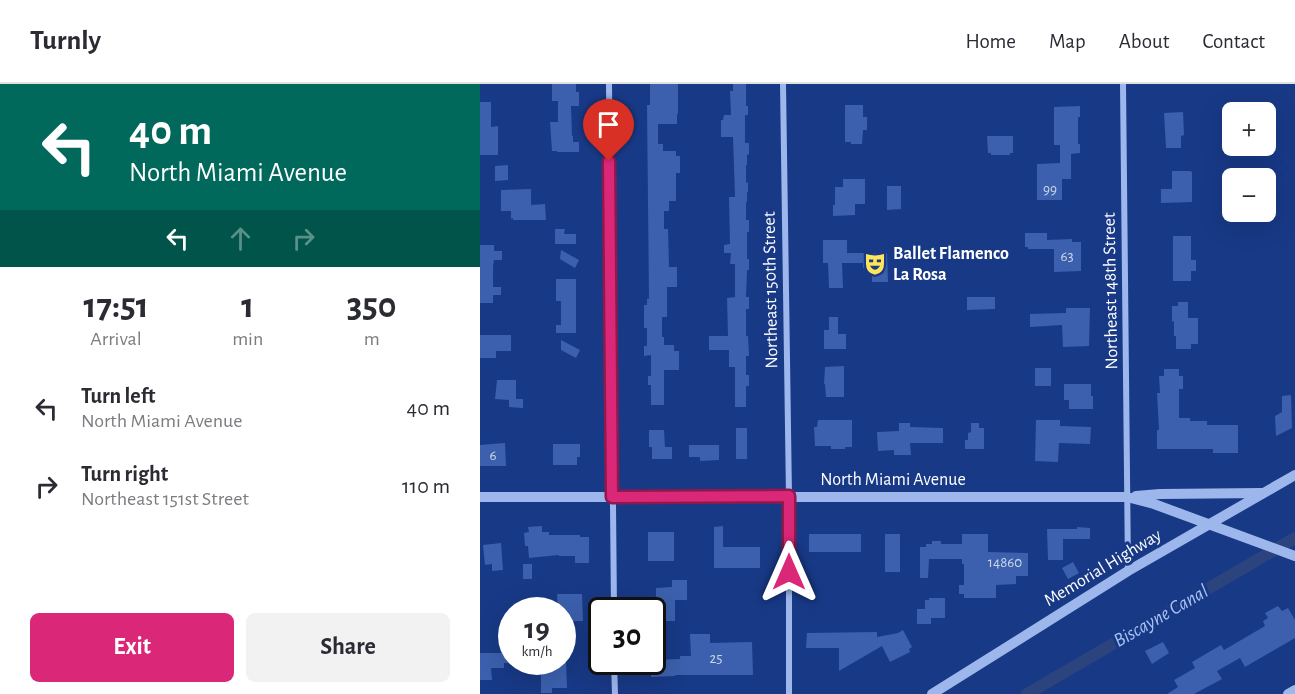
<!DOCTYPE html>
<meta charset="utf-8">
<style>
body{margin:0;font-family:"Alegreya Sans",sans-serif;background:#f2f2f3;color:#2b2b33;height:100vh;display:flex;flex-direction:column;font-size:22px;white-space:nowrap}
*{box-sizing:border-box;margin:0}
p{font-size:20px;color:#7c7c81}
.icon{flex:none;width:33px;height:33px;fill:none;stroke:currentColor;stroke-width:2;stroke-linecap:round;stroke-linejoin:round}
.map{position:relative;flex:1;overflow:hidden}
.drawer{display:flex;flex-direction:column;background:#fff;width:480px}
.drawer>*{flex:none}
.banner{background:#00695c;color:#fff;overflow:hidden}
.fabs{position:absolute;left:742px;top:18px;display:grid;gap:12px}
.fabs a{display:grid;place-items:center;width:54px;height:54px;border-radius:9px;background:#fff;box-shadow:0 6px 24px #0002;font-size:30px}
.speed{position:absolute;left:18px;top:513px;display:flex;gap:12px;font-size:30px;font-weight:700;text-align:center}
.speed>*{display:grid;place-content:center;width:78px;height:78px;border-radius:50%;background:#fff;box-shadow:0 6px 24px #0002;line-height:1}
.speed small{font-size:15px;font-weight:400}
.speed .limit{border:3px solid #111;border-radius:9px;background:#fff;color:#111}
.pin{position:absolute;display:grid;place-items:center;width:51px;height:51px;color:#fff;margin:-62px -26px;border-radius:50% 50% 50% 0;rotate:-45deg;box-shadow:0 0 6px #0007}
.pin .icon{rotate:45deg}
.me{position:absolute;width:66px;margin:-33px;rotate:0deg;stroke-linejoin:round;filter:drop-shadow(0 0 4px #0008)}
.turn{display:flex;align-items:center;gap:21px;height:126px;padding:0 30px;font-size:27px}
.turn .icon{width:78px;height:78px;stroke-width:2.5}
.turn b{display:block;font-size:42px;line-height:51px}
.lanes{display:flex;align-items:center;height:57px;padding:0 30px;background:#0003;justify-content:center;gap:30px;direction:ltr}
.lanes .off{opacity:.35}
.eta{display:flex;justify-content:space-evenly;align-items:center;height:102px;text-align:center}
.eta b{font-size:36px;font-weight:700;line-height:42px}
.primary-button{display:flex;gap:12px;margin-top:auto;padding:12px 30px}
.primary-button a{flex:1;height:69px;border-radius:9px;background:#db2777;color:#fff;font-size:24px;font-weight:700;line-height:69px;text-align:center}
.primary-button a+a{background:#f2f2f3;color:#2b2b33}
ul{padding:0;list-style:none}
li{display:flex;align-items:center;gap:18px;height:78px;padding:0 30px}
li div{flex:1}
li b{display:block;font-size:22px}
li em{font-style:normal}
header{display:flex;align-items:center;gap:36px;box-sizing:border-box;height:84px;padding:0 30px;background:#fff;border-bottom:2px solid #e1e1e2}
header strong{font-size:28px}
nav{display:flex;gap:33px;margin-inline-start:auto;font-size:21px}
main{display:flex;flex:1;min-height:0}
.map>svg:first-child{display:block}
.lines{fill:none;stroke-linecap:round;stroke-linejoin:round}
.canal{stroke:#2b447d;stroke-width:12}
.building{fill:#3c60ad}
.minor{stroke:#9db7ed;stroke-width:6}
.tertiary{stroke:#9db7ed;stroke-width:10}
.route-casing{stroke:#8e194d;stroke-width:15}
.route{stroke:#db2777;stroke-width:10}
.labels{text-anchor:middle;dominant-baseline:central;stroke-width:6;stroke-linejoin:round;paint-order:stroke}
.number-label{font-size:15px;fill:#ced7ea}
.poi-label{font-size:18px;font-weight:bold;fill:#fff;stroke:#183986;text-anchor:start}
.street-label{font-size:18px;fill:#fff;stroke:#183986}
.water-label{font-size:20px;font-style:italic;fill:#a9c2f4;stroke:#183986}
</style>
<header>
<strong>Turnly</strong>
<nav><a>Home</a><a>Map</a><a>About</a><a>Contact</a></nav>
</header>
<main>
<section class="drawer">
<div class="banner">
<div class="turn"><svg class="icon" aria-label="left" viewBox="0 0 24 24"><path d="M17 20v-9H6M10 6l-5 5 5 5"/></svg><div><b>40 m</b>North Miami Avenue</div></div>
<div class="lanes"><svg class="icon" aria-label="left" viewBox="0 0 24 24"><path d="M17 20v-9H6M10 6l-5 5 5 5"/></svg><svg class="icon off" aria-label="ahead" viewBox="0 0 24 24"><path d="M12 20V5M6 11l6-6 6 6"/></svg><svg class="icon off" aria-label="right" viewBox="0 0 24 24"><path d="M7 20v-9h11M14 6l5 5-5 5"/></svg></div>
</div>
<div class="eta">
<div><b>17:51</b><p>Arrival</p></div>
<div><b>1</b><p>min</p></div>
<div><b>350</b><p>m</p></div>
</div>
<ul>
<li><svg class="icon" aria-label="left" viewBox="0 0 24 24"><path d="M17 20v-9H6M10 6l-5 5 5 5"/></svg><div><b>Turn left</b><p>North Miami Avenue</p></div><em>40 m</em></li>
<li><svg class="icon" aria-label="right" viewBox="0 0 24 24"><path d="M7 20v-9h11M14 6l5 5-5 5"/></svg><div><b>Turn right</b><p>Northeast 151st Street</p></div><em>110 m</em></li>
</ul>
<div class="primary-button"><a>Exit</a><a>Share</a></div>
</section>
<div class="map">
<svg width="815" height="610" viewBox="0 0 815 610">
<rect width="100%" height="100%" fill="#183986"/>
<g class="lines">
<path class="canal" d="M547 610 815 454"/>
</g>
<path class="building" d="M72 0H96V8H99V22H91L92 52H93V58H99V68H77V67H72L70 38H78V17H72Z
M170 0H198V30H197V40H178V60H183V67H196V72H200V89H196V117H189V127H184V145H188L189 183H197V203H187V233H182V253H184V261H194V267H199V286H184V321H171V301H168V292H171V271L164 272V262H167V244H164V221H167V215H169L167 21H170Z
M253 0H266V22H268V31H265V59H269V70L267 71V81H266V99L268 98V108H267V118H266V136H269V148H267V175H269V186H267L266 213H269V225H266V252H268L269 272H266V291H269V302H266V323H255V283H249V266H229V252H248L247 214 255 213V180H250L251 169H244V161L250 160 249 113H255L253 53H241V36H243L244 31H251L250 7H253Z
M0 18H11V43L18 42V71H0Z
M365 21H383V33H387V46H383L382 60H371V58H365Z
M600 22V33H598V60H600V69L591 70V95H582V116H557V80L580 79V61H574V23Z
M703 28 704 51 701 52V64H686L684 29Z
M507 52H533V69H530V71H511V69H508Z
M28 81V96L15 97V82Z
M692 87H710L712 88V118L681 119V105H692Z
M363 95H385V120H375V131L353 132V121H355V103H363Z
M407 102H421V125L407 126Z
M51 105V121L65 120 66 136H33V134L31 135V127H21V106Z
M75 145H85L84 150H96V160H75Z
M545 149H567V156L592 155V158H601V187L574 188V165H548V163H545Z
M693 152H711V176H716V187H711V197H693Z
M343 156H367V169H407L408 198H392V184H383V179H362L363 204H349L348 179H343Z
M0 161H14V167H22V176H14L13 182V203H21V211H13V219H0Z
M81 166 99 176 95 184 80 175Z
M76 195H96V249H76V241H81V217H76Z
M487 213H515V225L487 226Z
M698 218H708V234H718V260H711V265H696V252H694V237L692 238V222H698Z
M586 224H610L609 262 583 263 582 241 550 243V230L586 229Z
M349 233H358V250H366V265H344V246H349Z
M0 251H31V267H16V274H0Z
M81 256 100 266 96 274 81 266Z
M364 282V313H346L345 300H344L345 283Z
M555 284H571V302H555Z
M684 285H699V292H703V305H699V334H710V337H727V341H758V369H733V365H677V346H679L677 309H680L679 292H684Z
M17 296H36V315H43V324L29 323V316L15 315Z
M584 300H611V312H613V325H589V316H584Z
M811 311 812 344 796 352 795 332 802 328V312Z
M338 336H372V363H365V365H351V362H335L334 343H337Z
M556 336H580V342L611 343 610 360 579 359 578 378 555 377Z
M419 339H430V343L463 344V359H430L431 371H414V366L398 367 397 348 419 347Z
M491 339H499V344H504V365H485V356H488V349L491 348Z
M256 344H267V375H256Z
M169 346H184L185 363H192V375H172V363H169Z
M25 359 26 382H0V361Z
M73 360H100V373H97V381H73Z
M209 361H239V376L220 377V373H209Z
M62 442V448H69V451H100V453H109V479H95V472H79V471L49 474 48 462H45L44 449 49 448 48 443Z
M243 442V463H280V484H234V443Z
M597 443 610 444V455H583V476H568L567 445H597Z
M168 448H194V477H168Z
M329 450H381V468H329Z
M405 450H420V488H405Z
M482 450H508V468L548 469V492H536V500L516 501V514H484V510H479V501H484V480H482V475H449L448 494H440V463H446V460H452V457H461V460H482Z
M21 459 23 486 12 487V480L5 481 3 461Z
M593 478 599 489 588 495 582 484Z
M43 480H52V495H43Z
M192 496H207V516H195V537H172V521H176V504L192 503Z
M77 510H102L103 537H82V526H78Z
M449 514H465V534H451V540H437V525H445V516H449Z
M798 522 802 527 808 524 815 536V554L765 583 760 574 737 587 742 595 714 610H687L698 603 694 596 715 584 712 578 741 561 744 566 785 542 783 537 788 534 785 529Z
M423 546 432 563 429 565 430 568 410 578 402 562 359 587V564H326L327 549 397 548V553L418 549Z
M210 550H230V559L272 558 273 591H195V592L171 593V578L172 576 200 575V572H211Z
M683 558 689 569 672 580 665 567Z
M0 569H32V579H24V584H11L12 596H0Z
M61 578H86L87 604H72V609H61Z"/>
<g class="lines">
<path class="minor" d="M129 0 134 526
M303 0 309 412V610
M643 0 648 487
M134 578 135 610"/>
<path class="tertiary" d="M656 412 680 410 782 409
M0 413H647L674 420 815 472
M452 610 648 487 815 391
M808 610 815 606"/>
</g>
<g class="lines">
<g class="route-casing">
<path id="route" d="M129 77 132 413 309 412V488"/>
</g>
<use href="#route" class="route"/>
</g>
<defs>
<g id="theatre-bare" transform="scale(1.8)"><path d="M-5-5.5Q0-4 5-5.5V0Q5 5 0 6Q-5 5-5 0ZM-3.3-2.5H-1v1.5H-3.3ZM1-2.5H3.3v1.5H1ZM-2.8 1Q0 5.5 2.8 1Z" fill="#ffe459" stroke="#183986" stroke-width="2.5" paint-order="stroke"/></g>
</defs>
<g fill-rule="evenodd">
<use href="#theatre-bare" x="395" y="180"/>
</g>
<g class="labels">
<g class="number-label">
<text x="570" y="105">99</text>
<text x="587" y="172">63</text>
<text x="13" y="371">6</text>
<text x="525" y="478">14860</text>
<text x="236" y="574">25</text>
</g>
<g class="poi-label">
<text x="413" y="170">Ballet Flamenco<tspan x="413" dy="21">La Rosa</tspan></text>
</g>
<g class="street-label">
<text transform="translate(291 206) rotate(-91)">Northeast 150th Street</text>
<text transform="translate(631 207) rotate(-91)">Northeast 148th Street</text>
<text x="413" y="396">North Miami Avenue</text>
<text transform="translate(623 484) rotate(-31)">Memorial Highway</text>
</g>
<g class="water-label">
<text transform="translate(681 532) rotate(-30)">Biscayne Canal</text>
</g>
</g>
</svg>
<div class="fabs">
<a>+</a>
<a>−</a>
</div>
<div class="speed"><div>19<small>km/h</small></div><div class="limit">30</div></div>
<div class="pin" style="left:129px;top:77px;background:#d93025"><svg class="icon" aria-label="arrive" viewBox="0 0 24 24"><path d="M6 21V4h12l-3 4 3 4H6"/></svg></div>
<svg class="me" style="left:309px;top:488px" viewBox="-20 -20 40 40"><path d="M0-17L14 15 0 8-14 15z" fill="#db2777" stroke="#fff" stroke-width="4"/></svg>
</div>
</main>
